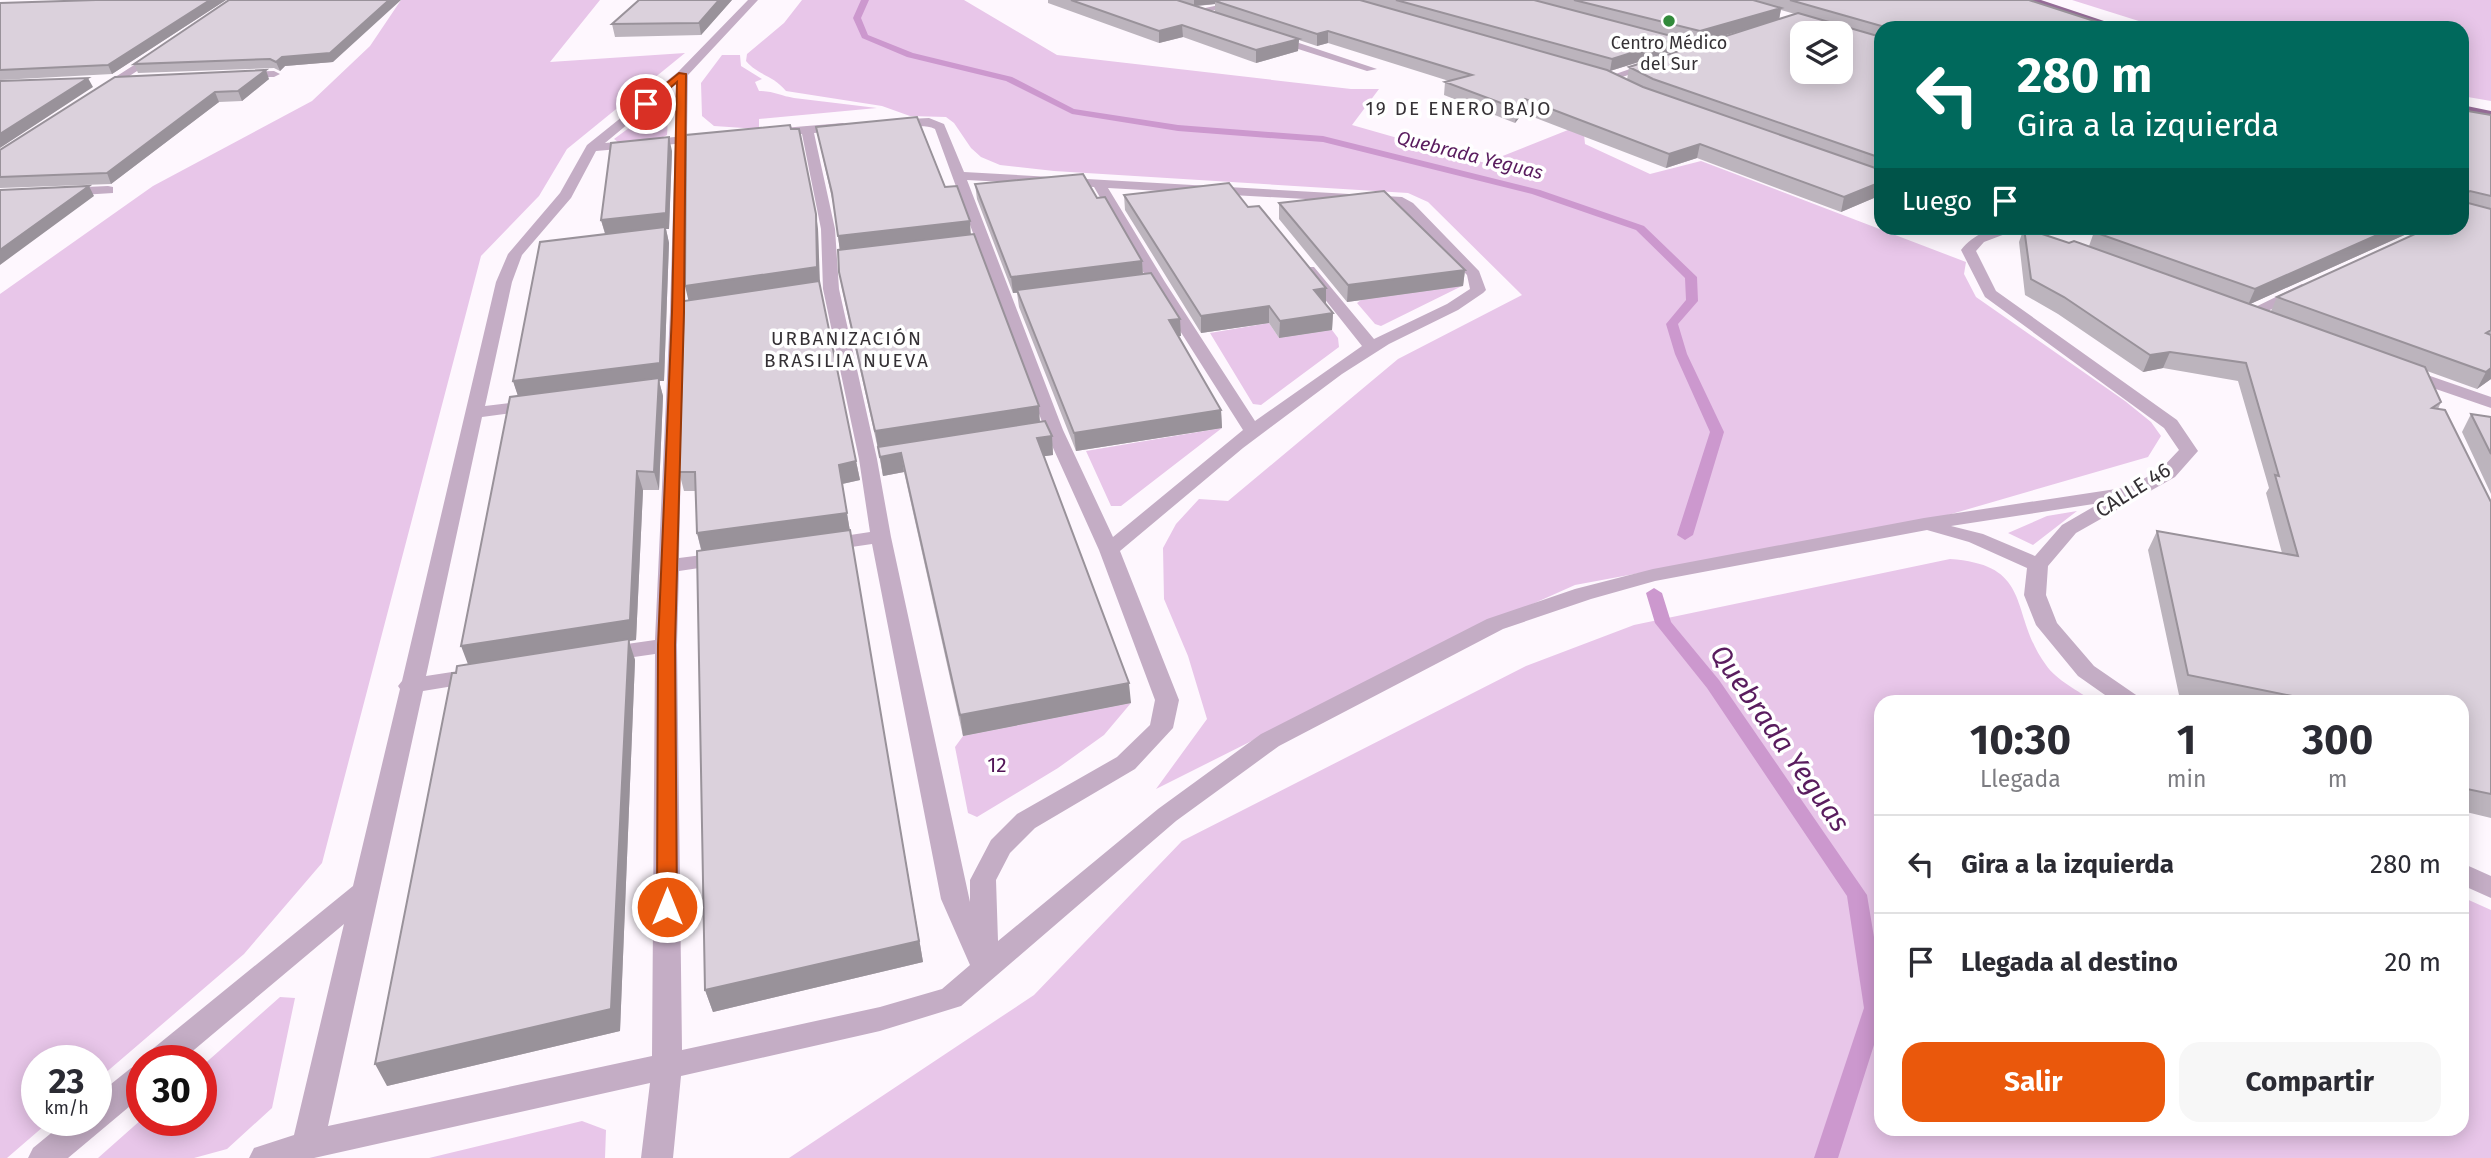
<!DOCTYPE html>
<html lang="es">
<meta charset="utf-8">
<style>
body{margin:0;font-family:"Fira Sans",sans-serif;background:#f7f7f7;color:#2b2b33;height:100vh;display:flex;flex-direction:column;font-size:26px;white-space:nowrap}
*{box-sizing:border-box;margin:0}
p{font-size:23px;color:#7c7c81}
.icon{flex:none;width:38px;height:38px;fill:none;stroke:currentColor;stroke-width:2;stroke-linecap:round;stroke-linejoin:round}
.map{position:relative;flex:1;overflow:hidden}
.sheet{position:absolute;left:1874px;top:695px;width:595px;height:441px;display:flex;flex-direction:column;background:#fff;border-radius:21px;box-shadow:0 4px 18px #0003}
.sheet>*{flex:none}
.hud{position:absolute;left:1874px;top:21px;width:595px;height:214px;border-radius:21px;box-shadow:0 4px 18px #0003;background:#00695c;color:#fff;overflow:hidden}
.controls{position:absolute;left:1790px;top:21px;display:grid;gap:14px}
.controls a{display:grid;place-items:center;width:63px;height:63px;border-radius:14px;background:#fff;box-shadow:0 4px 18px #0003;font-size:35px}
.speed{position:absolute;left:21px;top:1045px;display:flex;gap:14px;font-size:35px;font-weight:700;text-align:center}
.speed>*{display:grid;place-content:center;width:91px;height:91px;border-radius:50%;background:#fff;box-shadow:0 4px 18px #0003;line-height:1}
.speed small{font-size:18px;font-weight:400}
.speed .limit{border:10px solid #d22;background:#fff;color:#111}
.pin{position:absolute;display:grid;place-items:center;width:60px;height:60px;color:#fff;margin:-30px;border:4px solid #fff;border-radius:50%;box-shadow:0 2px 7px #0007}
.me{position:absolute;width:77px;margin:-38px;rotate:0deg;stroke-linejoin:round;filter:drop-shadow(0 0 5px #0008)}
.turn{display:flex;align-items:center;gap:24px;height:147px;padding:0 28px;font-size:32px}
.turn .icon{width:91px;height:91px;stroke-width:2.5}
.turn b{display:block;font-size:49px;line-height:60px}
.then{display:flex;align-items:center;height:66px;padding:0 28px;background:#0003;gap:14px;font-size:26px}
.eta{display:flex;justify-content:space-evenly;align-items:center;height:119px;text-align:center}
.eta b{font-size:42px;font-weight:700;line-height:49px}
.button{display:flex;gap:14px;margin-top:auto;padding:14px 28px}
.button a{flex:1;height:80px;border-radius:21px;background:#ea580c;color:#fff;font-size:28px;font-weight:700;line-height:80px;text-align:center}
.button a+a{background:#f7f7f7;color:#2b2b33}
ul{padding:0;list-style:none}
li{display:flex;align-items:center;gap:21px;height:98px;padding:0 28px;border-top:2px solid #e1e1e2}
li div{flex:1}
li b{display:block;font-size:26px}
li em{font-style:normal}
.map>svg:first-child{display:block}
.green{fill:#e8c6e9}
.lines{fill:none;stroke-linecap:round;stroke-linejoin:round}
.stream{fill:#cc98ce;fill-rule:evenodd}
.minor{fill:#c4adc5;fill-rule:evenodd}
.primary{fill:#956c97;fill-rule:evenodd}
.wall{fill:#bcb4bd;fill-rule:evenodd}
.shaded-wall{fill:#99929a}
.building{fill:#dbd1dc;stroke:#99929a;stroke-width:2;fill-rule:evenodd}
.route{fill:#ea580c;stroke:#983908;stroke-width:2}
.poi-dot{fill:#318a3a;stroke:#fff;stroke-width:2.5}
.labels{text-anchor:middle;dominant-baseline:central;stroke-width:7;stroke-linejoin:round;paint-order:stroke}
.far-poi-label{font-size:18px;fill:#353135;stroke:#fff}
.far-neighbourhood-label{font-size:19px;letter-spacing:2px;fill:#353135;stroke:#fff}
.far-water-label{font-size:19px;font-style:italic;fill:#591c5e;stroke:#fff}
.street-label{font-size:21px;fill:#353135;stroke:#fff}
.park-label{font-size:21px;fill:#521557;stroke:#fff}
.near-water-label{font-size:28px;font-style:italic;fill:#591c5e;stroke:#fff}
</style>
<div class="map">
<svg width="2491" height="1158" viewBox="0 0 2491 1158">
<rect width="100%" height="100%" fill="#fef7fe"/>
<path class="green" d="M401 0H600L550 62 685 53 567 149 539 196 481 256 322 863 244 954 96 1081V1060H37V1120H51L7 1158H0V294L153 186 312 101 370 46Z
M802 0H964L1057 55 1351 89H1379L1352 125 1485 163 1583 124 1585 144 1650 174 1701 161 1966 262 1964 274 1976 297 2125 401 2151 422 2161 436 2148 457 1941 517 1575 585 1463 635 1156 789 1207 719 1188 656 1164 599 1163 548 1176 524 1199 499 1228 501 1398 359 1522 295 1428 202 1408 193 1054 171 1000 165 981 157 971 148 954 123 946 117 910 116 882 106 786 91C773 75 759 76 746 61L747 54 784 23Z
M2072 0H2491V101L2462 96V28H2161Z
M722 55H740L741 66 762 79 755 82 759 91C773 91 781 96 794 98L877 108 759 119V129L714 126 702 116 701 83Z
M669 104 667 135 661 138 618 142 614 139 660 105Z
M1462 286 1381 326 1375 324 1357 303 1361 300Z
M1269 323 1279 338 1332 330 1338 338 1339 347 1261 405 1253 404 1210 333Z
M1222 428 1121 506H1111L1086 451Z
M2077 511 2033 545 2008 533 2047 516Z
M1950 559C2035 565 2008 613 2046 665 2056 680 2079 691 2094 702H1881V1129H2462V897L2491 910V1158H789L1034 995 1182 841 1526 666 1634 625Z
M1131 703 1104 735 1058 768 977 817 968 813 955 747 963 736Z
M280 997 295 998 272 1108 227 1149 194 1158H98L142 1119 201 1120V1067Z
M582 1121 606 1130 605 1158H429Z"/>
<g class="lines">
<path class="stream" d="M861 0H869L861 18 868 35 913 53 1012 77 1074 109 1178 125 1323 136 1540 190 1644 226 1697 277 1698 301 1678 324 1687 354 1724 432 1693 535 1685 540 1677 535 1710 432 1675 354 1666 324 1686 300 1685 278 1636 230 1532 194 1323 142 1178 131 1072 114 1006 81 907 57 862 38 853 18Z
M1654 588 1662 593 1671 622 1719 680 1867 895 1881 979V1023L1838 1158H1814L1864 1008 1847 896 1707 688 1655 623 1646 593Z"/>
<path class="minor" d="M748 0H758L688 75 687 136 714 133 720 137 714 141 687 143 679 558 726 552 733 554 736 558 733 562 726 564 679 571 677 645 682 1050 880 1007 942 989 970 965 941 899 872 544 824 551 817 549 814 545 817 541 824 539 870 532 859 459 823 289 821 229 802 134 767 136 765 133 771 129 843 123 849 127 843 131 814 133 835 229 839 289 877 459 891 537 970 902V880L991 840 1017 814 1117 757 1150 725 1155 700 1099 550 1045 430 935 129C920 122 900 132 887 123L889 120 929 118 944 124 964 172 1402 197 1413 203 1479 271 1486 290 1483 293 1458 310 1389 344 1342 374 1243 448 1120 551 1179 700 1173 728 1135 769 1035 828 1010 853 996 880 998 941 1158 809 1261 734 1487 619 1575 589 1653 569 1924 518 2129 487 2161 469 2179 450 2164 428 1985 297 1961 250C1976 231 1998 226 2021 228L1984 242 1976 251 1996 291 2177 420 2198 451 2175 477 2076 533 2048 566 2046 595 2057 623 2094 666 2139 697 2143 702H2115L2078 676 2036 625 2024 595 2027 568 1969 542 1927 530 1655 581 1591 599 1503 629 1279 746 1176 821 961 1006 880 1031 681 1076 673 1158H641L650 1083 314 1158H249L254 1148 294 1135 344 924 182 1060H146L150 1051 353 886 400 689 398 686 402 681 496 282 508 254 560 193 587 145 678 72ZM676 84 675 137 605 143ZM675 144 670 312 655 640 606 647 598 649 595 654 598 659 606 661 655 654 652 1056 328 1126 423 691 478 682 486 680 489 675 486 670 478 668 426 676 482 417 534 410 543 405 534 400 485 406 512 282 522 255 571 198 596 151ZM967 180 1094 187 1149 282 1243 430 1113 537 1063 430ZM1108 188 1394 204 1403 209 1467 275 1470 289 1447 304 1374 339 1314 267H1304L1302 270 1304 273 1362 346 1255 421 1165 282ZM2100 503 2062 525 2035 556 1983 534 1951 526Z
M1243 0H1265L1191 15 1186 12Z
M1649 34 1703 48 1704 50 1699 53 1645 39V35Z
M1267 35H1275L1377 69 1367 71 1267 39Z
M159 49 164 52 163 54 102 94 92 92Z
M1650 62 1659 64 1614 80 1604 78Z
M240 72 274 71 280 74 274 77H236L234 75Z
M108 186 113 187V193L65 196 58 192 65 188Z
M2302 284 2310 289 2307 292 2253 318 2247 320 2239 315Z
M2407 368 2491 397V408L2401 377 2399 373Z
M2462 863 2491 876V898L2462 885Z
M142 1064V1096L68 1158H28L33 1148 67 1120H96V1096L131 1068Z"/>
<path class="primary" d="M2026 0H2041L2125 28H2109Z
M2462 105 2491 111V119L2462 113Z"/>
</g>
<path class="wall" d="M96 0H226L112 74 0 80V3Z
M229 0 333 62 285 66 280 71 274 68 138 73 134 64Z
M732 0 701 35 615 37 612 24Z
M1048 0H2029L2116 28H1881V195L1841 212 1697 158 1666 168 1523 113 1515 123 1444 95 1445 82 1449 81 1328 43 1317 46 1299 40 1298 51 1256 63 1183 37 1159 43 1048 3ZM1215 4V12L1196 6 1207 5ZM1781 10 1795 14 1779 19ZM1749 28 1629 67 1627 80 1610 71 1677 50 1679 38 1698 43Z
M115 77 269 79 242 101 219 102 111 184 0 188V150Z
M2462 110 2491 115V379L2477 389 2427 371 2441 402 2438 409 2491 502V818L2462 811V702H2213L2179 695 2148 550 2157 531 2282 553 2266 493 2269 488 2238 381 2163 368 2143 372 2058 314 2025 295 2019 242 2024 228 2069 243 2089 246 2094 232 2420 228 2250 304 2271 311 2277 297 2462 228Z
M816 127 945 187 971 234 1040 421 1052 436 1053 455 1044 456 1131 703 963 736 904 472 883 476 878 449 842 289 839 272 840 250 833 203Z
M672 151 669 229H666L669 243 664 381H659L663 396 659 490H643L636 640 629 641 635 660 620 1031 387 1086 456 673 469 665 518 396 513 381 605 234 601 220Z
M975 184 1097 198 1142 261 1143 274 1181 336H1178L1221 410 1222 428 1076 451 1019 307 1017 293H1013L977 199Z
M1124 195 1248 207 1326 288V304L1333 313 1332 330 1279 338 1269 323 1201 333 1125 210Z
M1279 203 1465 270 1463 286 1347 302 1279 219Z
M818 229 819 284 860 480 842 484 923 962 713 1012 705 990 701 550 697 533 696 491H684L679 472 688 301Z
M2471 414 2491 417V494L2462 432Z"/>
<path class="shaded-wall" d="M210 0H226L112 74 108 65Z
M389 0H401L333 62 285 66 280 71 276 62 282 57Z
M719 0H732L701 35 699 23Z
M1194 0H1244L1215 1V4L1194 6Z
M1781 8 1779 20 1698 43 1700 31Z
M1182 25 1183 37 1159 43V31Z
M1328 31V43L1317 46V34Z
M1679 38 1677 50 1610 71 1612 59Z
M1299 39 1298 51 1256 63V50Z
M266 70 269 79 242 101 238 91Z
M88 78 93 87 0 148V134Z
M215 92 219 102 111 184 107 173Z
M1525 99 1523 113 1515 123 1517 109Z
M669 137 672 151 669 229H666L669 243 664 381H659L663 396 659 490 654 472 519 399 513 381 606 236 601 220Z
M1700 144 1697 158 1666 168 1669 154Z
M1881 182V195L1841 212 1844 197Z
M89 186 94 196 0 265V250Z
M816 214 818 229 820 284 689 303 685 286Z
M970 221 971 237 840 252 838 236Z
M2393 228H2420L2248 305 2255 289Z
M1142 261 1143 277 1013 293 1011 277Z
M1465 270 1463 286 1347 302 1348 285Z
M1326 288V305L1314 290Z
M1269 306V323L1201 333V316Z
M1333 313 1332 330 1279 338 1280 321Z
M1180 319 1181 336 1170 337 1169 320Z
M2170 352 2163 368 2143 372 2150 355Z
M2491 368V379L2477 389 2486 372Z
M1039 406 1040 424 878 449 875 431Z
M1221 410 1222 428 1076 451 1074 433Z
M1052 436 1053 455 1039 457 1037 438Z
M901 453 904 472 883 476 880 457Z
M856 461 860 480 842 484 923 962 713 1012 705 990 702 552 697 533 839 465Z
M637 471 643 490 636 640 629 641 635 660 620 1031 387 1086 375 1064 469 667 461 646Z
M1129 683 1131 703 963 736 960 715Z"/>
<path class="building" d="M96 0H210L108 65 0 70V3Z
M229 0H389L330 53 282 57 276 62 270 59 134 64Z
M639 0H719L699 23 612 24Z
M1071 0H1177L1299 39 1256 50 1182 25 1159 31Z
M1221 0H1360L1607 70 1643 87 1881 170V182L1844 197 1700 144 1669 154 1525 99 1517 109 1445 82 1472 75 1328 31 1317 34 1215 1Z
M1396 0H1534L1679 38 1612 59Z
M1574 0H1753L1781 8 1700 31Z
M1790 0H2029L2116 28H1885V27Z
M1798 13 1881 37V158L1653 79 1629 67ZM1802 33H1841V72H1802Z
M266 70 238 91 215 92 107 173 0 177V150L115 77Z
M88 78 0 134V81Z
M2462 110 2491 115V196L2470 191 2467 193 2468 203 2491 209V330L2486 333 2491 335V368L2486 372 2277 297 2428 228H2462Z
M917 117 945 187 957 186 970 221 838 236 832 193 816 127Z
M790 125 791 129H799L816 214 817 267 685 286 686 135Z
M669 137 666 213 601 220 611 143Z
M1083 174 1097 198 1105 197 1142 261 1011 277 975 184Z
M1229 183 1248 207 1259 206 1326 288 1314 290 1333 313 1280 321 1269 306 1201 316 1124 195Z
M89 186 0 250V190Z
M1384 191 1465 270 1348 285 1279 203Z
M665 227 660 363 513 381 540 242Z
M2024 228 2069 243 2074 241 2425 367 2441 402 2432 408 2445 410 2491 502V794L2462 788V702H2322L2188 675 2157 531 2298 556 2275 475 2279 476 2246 363 2170 352 2150 355 2064 297 2031 279Z
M2105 228H2393L2255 289 2094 232Z
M974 234 1039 406 875 431 839 272 838 250Z
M1151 273 1180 319 1169 320 1221 410 1074 433 1017 290Z
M819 281 856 461 839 465 847 513 697 533 695 472H679L684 301Z
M659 378 654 472 637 471 630 620 461 646 510 397Z
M2471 414 2491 417V454Z
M1045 421 1052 436 1037 438 1129 683 960 715 901 453 880 457 878 447Z
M850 530 919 941 705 990 697 551Z
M629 639 611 1009 375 1064 452 673H456L457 666Z"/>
<path class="route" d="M679 73 686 74 684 312 675 645 677 907 674 913 667 915 660 913 657 907 658 645 672 312 677 82 649 106 641 104Z"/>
<circle class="poi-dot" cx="1669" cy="21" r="7"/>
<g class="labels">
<g class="far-poi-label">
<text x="1669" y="43">Centro Médico<tspan x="1669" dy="21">del Sur</tspan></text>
</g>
<g class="far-neighbourhood-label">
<text x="1459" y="108">19 DE ENERO BAJO</text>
<text x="847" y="338">URBANIZACIÓN<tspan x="847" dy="22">BRASILIA NUEVA</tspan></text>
</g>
<g class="far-water-label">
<text transform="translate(1470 155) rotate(14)">Quebrada Yeguas</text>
</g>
<g class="street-label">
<text transform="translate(2133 490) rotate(-32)">CALLE 46</text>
</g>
<g class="park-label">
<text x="997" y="765">12</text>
</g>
<g class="near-water-label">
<text transform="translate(1780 738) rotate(55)">Quebrada Yeguas</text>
</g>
</g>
</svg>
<div class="controls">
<a><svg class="icon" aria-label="layers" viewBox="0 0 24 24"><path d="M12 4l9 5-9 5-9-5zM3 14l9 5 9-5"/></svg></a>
</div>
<div class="speed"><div>23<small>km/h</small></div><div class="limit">30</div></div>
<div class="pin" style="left:646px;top:104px;background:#d93025"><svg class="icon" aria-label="arrive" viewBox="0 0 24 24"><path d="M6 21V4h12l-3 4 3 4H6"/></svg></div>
<svg class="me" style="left:667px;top:907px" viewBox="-20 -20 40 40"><circle r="17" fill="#ea580c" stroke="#fff" stroke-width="3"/><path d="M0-11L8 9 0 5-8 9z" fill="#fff"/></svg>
<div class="hud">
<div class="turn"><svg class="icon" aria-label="left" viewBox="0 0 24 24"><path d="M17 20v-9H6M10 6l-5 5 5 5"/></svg><div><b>280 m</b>Gira a la izquierda</div></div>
<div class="then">Luego<svg class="icon" aria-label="arrive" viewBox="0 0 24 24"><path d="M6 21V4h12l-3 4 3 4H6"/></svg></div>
</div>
<section class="sheet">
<div class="eta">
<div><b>10:30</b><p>Llegada</p></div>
<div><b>1</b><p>min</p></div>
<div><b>300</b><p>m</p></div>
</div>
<ul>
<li><svg class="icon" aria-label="left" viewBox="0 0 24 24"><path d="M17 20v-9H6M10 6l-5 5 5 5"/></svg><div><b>Gira a la izquierda</b></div><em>280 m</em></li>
<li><svg class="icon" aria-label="arrive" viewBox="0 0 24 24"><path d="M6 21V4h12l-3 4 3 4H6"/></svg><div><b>Llegada al destino</b></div><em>20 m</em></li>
</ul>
<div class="button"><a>Salir</a><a>Compartir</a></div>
</section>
</div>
